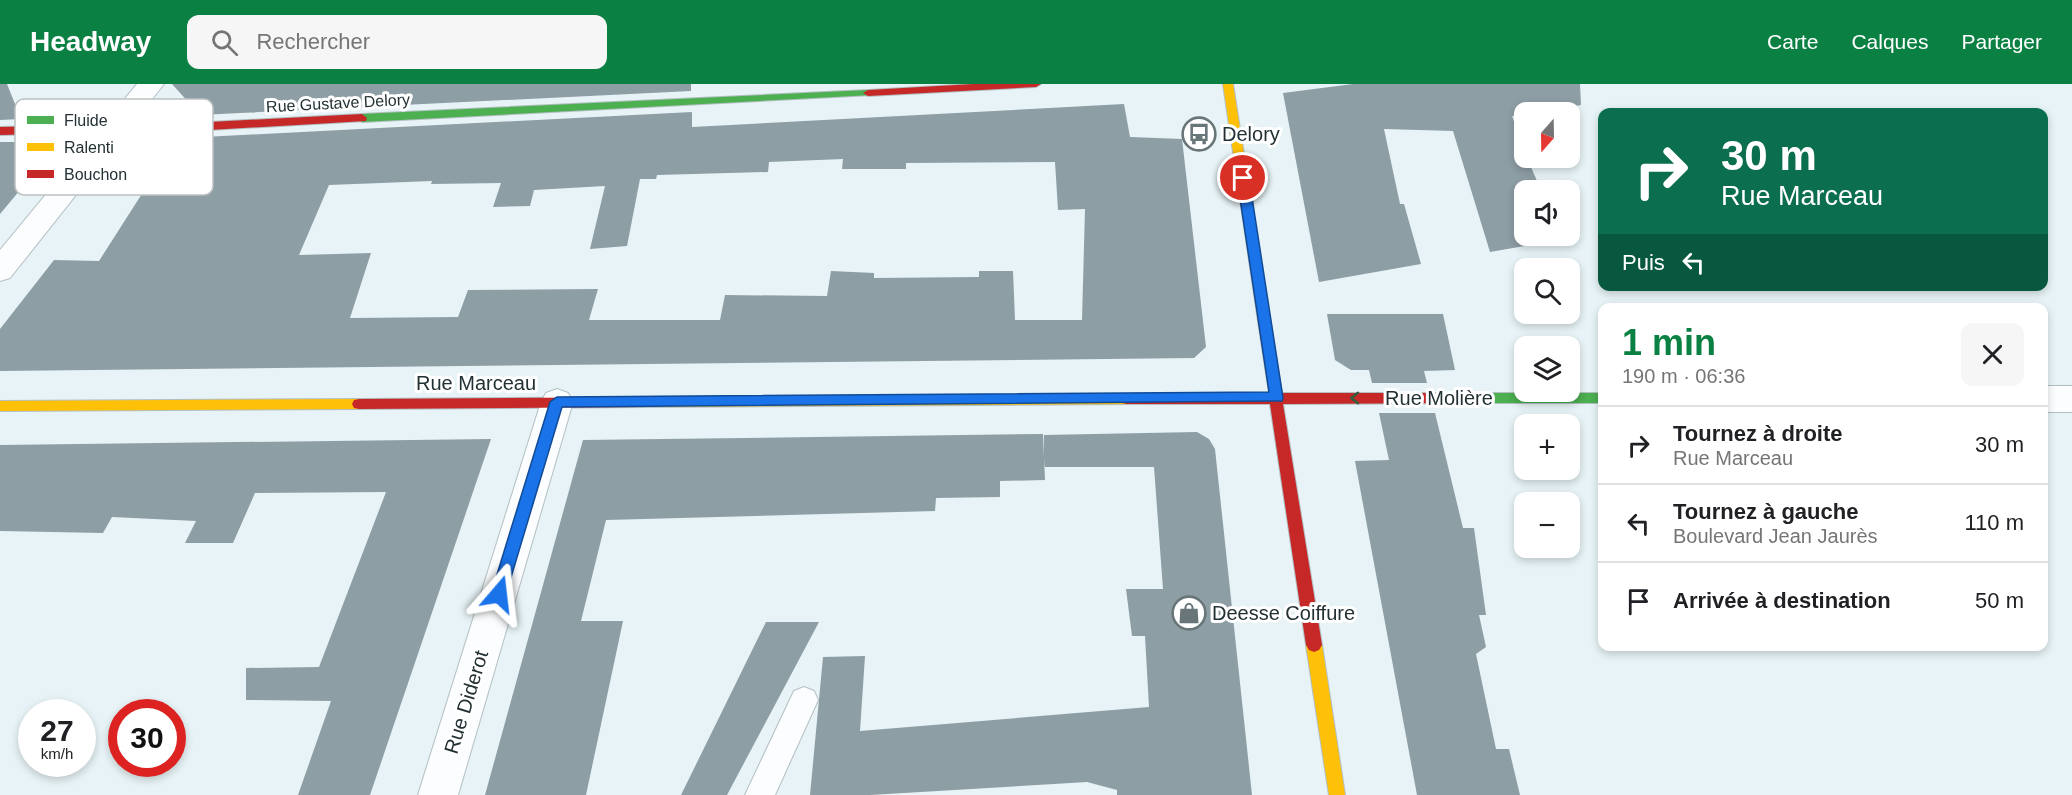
<!DOCTYPE html>
<html lang="fr">
<meta charset="utf-8">
<style>
body{margin:0;font-family:Arial,sans-serif;background:#f6f6f6;color:#202124;height:100vh;display:flex;flex-direction:column;font-size:22px;white-space:nowrap}
*{box-sizing:border-box;margin:0}
p{font-size:20px;color:#757577}
.icon{flex:none;width:33px;height:33px;fill:none;stroke:currentColor;stroke-width:2;stroke-linecap:round;stroke-linejoin:round}
.map{position:relative;flex:1;overflow:hidden}
.panel{position:absolute;left:1598px;top:219px;width:450px;height:348px;display:flex;flex-direction:column;background:#fff;border-radius:12px;box-shadow:0 3px 9px #0003}
.panel>*{flex:none}
.top-card{position:absolute;left:1598px;top:24px;width:450px;height:183px;border-radius:12px;box-shadow:0 3px 9px #0003;background:#0b6e4f;color:#fff;overflow:hidden}
.needle{width:39px;rotate:200deg}
.controls{position:absolute;left:1514px;top:18px;display:grid;gap:12px}
.controls a{display:grid;place-items:center;width:66px;height:66px;border-radius:12px;background:#fff;box-shadow:0 3px 9px #0003;font-size:30px}
.speed{position:absolute;left:18px;top:615px;display:flex;gap:12px;font-size:30px;font-weight:700;text-align:center}
.speed>*{display:grid;place-content:center;width:78px;height:78px;border-radius:50%;background:#fff;box-shadow:0 3px 9px #0003;line-height:1}
.speed small{font-size:15px;font-weight:400}
.speed .limit{border:9px solid #d22;background:#fff;color:#111}
.pin{position:absolute;display:grid;place-items:center;width:51px;height:51px;color:#fff;margin:-26px;border:3px solid #fff;border-radius:50%;box-shadow:0 2px 6px #0007}
.me{position:absolute;width:66px;margin:-33px;rotate:17deg;stroke-linejoin:round;filter:drop-shadow(0 0 4px #0008)}
.turn{display:flex;align-items:center;gap:21px;height:126px;padding:0 24px;font-size:27px}
.turn .icon{width:78px;height:78px;stroke-width:2.5}
.turn b{display:block;font-size:42px;line-height:51px}
.then{display:flex;align-items:center;height:57px;padding:0 24px;background:#0003;gap:12px;font-size:22px}
.round{display:grid;place-items:center;flex:none;width:63px;height:63px;border-radius:12px;background:#f6f6f6}
.overview{display:flex;align-items:center;justify-content:space-between;height:102px;padding:0 24px}
h1{font-size:36px;font-weight:700;line-height:45px;color:#0b8043}
ul{padding:0;list-style:none}
li{display:flex;align-items:center;gap:18px;height:78px;padding:0 24px;border-top:2px solid #e0e0e0}
li div{flex:1}
li b{display:block;font-size:22px}
li em{font-style:normal}
header{display:flex;align-items:center;gap:36px;box-sizing:border-box;height:84px;padding:0 30px;background:#0b8043;color:#fff}
header strong{font-size:28px}
nav{display:flex;gap:33px;margin-inline-start:auto;font-size:21px}
.search{width:420px;height:54px;background:#f6f6f6;display:flex;align-items:center;gap:15px;box-sizing:border-box;padding:0 21px;border-radius:12px;color:#757577;font-size:22px}
.map>svg:first-child{display:block}
.building{fill:#8e9ea5;fill-rule:evenodd}
.lines{fill:none;stroke-linecap:round;stroke-linejoin:round}
.lane-casing{stroke:#b3bfc2;stroke-width:2}
.street-casing{stroke:#b3bfc2;stroke-width:2}
.fast-casing{stroke:#b3bfc2;stroke-width:2}
.slow-casing{stroke:#b3bfc2;stroke-width:2}
.jam-casing{stroke:#b3bfc2;stroke-width:2}
.lane{fill:#fbfdfe;fill-rule:evenodd}
.street{fill:#fbfdfe;fill-rule:evenodd}
.fast{fill:#4caf50;fill-rule:evenodd}
.slow{fill:#ffc107;fill-rule:evenodd}
.jam{fill:#c62828;fill-rule:evenodd}
.oneway{stroke:#315d3e}
.route{fill:#1a73e8;stroke:#114b97;stroke-width:1.5}
.labels{text-anchor:middle;dominant-baseline:central;stroke-width:6;stroke-linejoin:round;paint-order:stroke}
.far-street-label{font-size:16px;fill:#233135;stroke:#fff}
.poi-label{font-size:20px;fill:#233135;stroke:#fff;text-anchor:start}
.street-label{font-size:20px;fill:#233135;stroke:#fff}
.key{fill:#fff;stroke:#bdc1c2;stroke-width:1.5}
.key-label{font-size:16px;fill:#233135}
</style>
<header>
<strong>Headway</strong>
<div class="search"><svg class="icon" aria-label="search" viewBox="0 0 24 24"><circle cx="10" cy="10" r="6"/><path d="M15 15l6 6"/></svg>Rechercher</div>
<nav><a>Carte</a><a>Calques</a><a>Partager</a></nav>
</header>
<div class="map">
<svg width="2072" height="711" viewBox="0 0 2072 711">
<rect width="100%" height="100%" fill="#e7f3f6"/>
<path class="building" d="M0 0H7L21 35 0 36Z
M172 0H691V7L200 31Z
M1353 0H1580L1581 21 1512 32 1524 66V74H1527L1541 106H1524V152H1569L1571 154 1490 168 1453 47 1384 45 1400 120H1404L1421 180 1319 198 1283 9Z
M1124 20 1130 53 1182 55 1206 263 1194 274 0 287V245L54 176 99 177 161 80 189 79 203 53 692 28V43ZM843 75 842 85H906V79L1055 78 1058 126 1085 125 1082 236H1015L1013 187H979V193L874 194V189L831 187 827 212 725 211 720 236H589L598 205 468 206 458 233 350 234 371 169 299 171 329 101 432 97 431 100 501 99 493 123 530 122 534 106 605 102 590 165 627 162 640 95H656L657 91 768 88 769 78Z
M0 58H31L41 81 0 130Z
M1327 230H1443L1455 286 1424 287 1427 299H1372L1369 286H1351L1335 276Z
M1379 329H1435L1463 444H1474L1486 531H1479L1486 563 1476 570 1496 665H1509L1520 711H1417L1355 377 1389 376Z
M1197 348 1209 355 1215 365 1252 711H1117V706L1087 698 870 711H810L823 573 865 572 860 647 1149 623 1145 552H1132L1126 505H1163L1154 383H1044V351Z
M1043 350 1045 396 1000 397V413L936 414 935 427 606 436 581 537H623L586 711H485L583 356Z
M491 355 370 711H298L331 617 246 616V584L319 583 386 408 255 409 233 459H185L196 437 112 433 103 449 0 447V361Z
M766 538H819L727 711H681Z"/>
<g class="lines">
<g class="lane-casing">
<path id="lane" d="M804 603 814 607 818 616 775 711H745L794 607Z"/>
</g>
<g class="street-casing">
<path id="street" d="M137 0H164L10 194 0 197V166Z
M2043 302H2072V328H2043Z
M557 305 568 309 573 318 458 711H418L541 318 546 309Z"/>
</g>
<g class="fast-casing">
<path id="fast" d="M868 6 872 7V11L362 38 357 34 362 30Z
M1488 309H1602V319H1488L1483 318 1481 314 1483 310Z"/>
</g>
<g class="slow-casing">
<path id="slow" d="M1223 0H1233L1270 237 1264 242 1258 237Z
M1127 310 1132 311 1134 315 1132 319 1127 320 643 323 638 322 636 318 638 314 643 313Z
M359 315 364 316 366 320 364 324 359 325 0 327V317Z
M1314 554 1319 556 1322 561 1345 711H1329L1306 561 1309 556Z"/>
</g>
<g class="jam-casing">
<path id="jam" d="M973 0H1041L1036 3 868 12 863 9 868 6Z
M362 30 367 34 366 37 209 46 0 51V43L209 38Z
M1264 232 1270 237 1282 309H1488L1493 310 1495 314 1493 318 1488 319 1283 320 1322 561 1319 566 1314 568 1309 566 1306 561 1270 320H1127L1122 319 1120 315 1122 311 1127 310 1269 309 1258 237Z
M643 313 648 314 650 318 648 322 643 323 359 325 354 324 352 320 354 316 359 315Z"/>
</g>
<use href="#lane" class="lane"/>
<use href="#street" class="street"/>
<use href="#fast" class="fast"/>
<use href="#slow" class="slow"/>
<use href="#jam" class="jam"/>
</g>
<defs><path id="oneway-chevron" d="M-2-3.5L2.5 0L-2 3.5" fill="none" stroke-width="1.6" stroke-linecap="round" stroke-linejoin="round" transform="scale(1.5)"/></defs>
<use class="oneway" href="#oneway-chevron" transform="translate(1355 314) rotate(-180)"/>
<path class="route" d="M1243 90 1249 94 1283 314 1282 317 562 323 506 510 504 515 499 517 493 515 491 510 550 318 557 313 1269 308 1237 94Z"/>
<defs>
<g id="bus-ring" transform="scale(1.725)"><circle r="9.5" fill="#fff" stroke="#687579" stroke-width="1.5"/><path d="M-5-6H5V4H4V6H2V4H-2V6H-4V4H-5ZM-3.5-4V0h7V-4ZM-3.5 1.2v1.5H-2V1.2ZM2 1.2v1.5H3.5V1.2Z" fill="#687579"/></g>
<g id="shop-ring" transform="scale(1.725)"><circle r="9.5" fill="#fff" stroke="#687579" stroke-width="1.5"/><path d="M-5-2.5h2.3a2.7 3.5 0 0 1 5.4 0H5L5.5 6h-11ZM-1.5-2.5h3a1.5 2.3 0 0 0-3 0Z" fill="#687579"/></g>
</defs>
<g fill-rule="evenodd">
<use href="#bus-ring" x="1199" y="50"/>
<use href="#shop-ring" x="1189" y="529"/>
</g>
<g class="labels">
<g class="far-street-label">
<text transform="translate(338 19) rotate(-3)">Rue Gustave Delory</text>
</g>
<g class="poi-label">
<text x="1222" y="50">Delory</text>
<text x="1212" y="529">Deesse Coiffure</text>
</g>
<g class="street-label">
<text x="476" y="299">Rue Marceau</text>
<text x="1439" y="314">Rue Molière</text>
<text transform="translate(466 618) rotate(-73)">Rue Diderot</text>
</g>
</g>
<rect x="15" y="15" width="198" height="96" rx="9" class="key"/>
<rect x="27" y="32" width="27" height="8" fill="#4caf50"/>
<rect x="27" y="59" width="27" height="8" fill="#ffc107"/>
<rect x="27" y="86" width="27" height="8" fill="#c62828"/>
<g class="key-label">
<text x="64" y="42">Fluide</text>
<text x="64" y="69">Ralenti</text>
<text x="64" y="96">Bouchon</text>
</g>
</svg>
<div class="controls">
<a><svg class="needle" viewBox="-14 -14 28 28"><path d="M0-13l5 13h-10z" fill="#e53935"/><path d="M0 13l5-13h-10z" fill="#757577"/></svg></a>
<a><svg class="icon" aria-label="sound" viewBox="0 0 24 24"><path d="M4 9h4l5-4v14l-5-4H4zM17 9q2 3 0 6"/></svg></a>
<a><svg class="icon" aria-label="search" viewBox="0 0 24 24"><circle cx="10" cy="10" r="6"/><path d="M15 15l6 6"/></svg></a>
<a><svg class="icon" aria-label="layers" viewBox="0 0 24 24"><path d="M12 4l9 5-9 5-9-5zM3 14l9 5 9-5"/></svg></a>
<a>+</a>
<a>−</a>
</div>
<div class="speed"><div>27<small>km/h</small></div><div class="limit">30</div></div>
<div class="pin" style="left:1243px;top:94px;background:#d93025"><svg class="icon" aria-label="arrive" viewBox="0 0 24 24"><path d="M6 21V4h12l-3 4 3 4H6"/></svg></div>
<svg class="me" style="left:499px;top:510px" viewBox="-20 -20 40 40"><path d="M0-17L14 15 0 8-14 15z" fill="#1a73e8" stroke="#fff" stroke-width="4"/></svg>
<div class="top-card">
<div class="turn"><svg class="icon" aria-label="right" viewBox="0 0 24 24"><path d="M7 20v-9h11M14 6l5 5-5 5"/></svg><div><b>30 m</b>Rue Marceau</div></div>
<div class="then">Puis<svg class="icon" aria-label="left" viewBox="0 0 24 24"><path d="M17 20v-9H6M10 6l-5 5 5 5"/></svg></div>
</div>
<section class="panel">
<div class="overview"><div><h1>1 min</h1><p>190 m · 06:36</p></div><a class="round"><svg class="icon" aria-label="close" viewBox="0 0 24 24"><path d="M6 6l12 12M18 6L6 18"/></svg></a></div>
<ul>
<li><svg class="icon" aria-label="right" viewBox="0 0 24 24"><path d="M7 20v-9h11M14 6l5 5-5 5"/></svg><div><b>Tournez à droite</b><p>Rue Marceau</p></div><em>30 m</em></li>
<li><svg class="icon" aria-label="left" viewBox="0 0 24 24"><path d="M17 20v-9H6M10 6l-5 5 5 5"/></svg><div><b>Tournez à gauche</b><p>Boulevard Jean Jaurès</p></div><em>110 m</em></li>
<li><svg class="icon" aria-label="arrive" viewBox="0 0 24 24"><path d="M6 21V4h12l-3 4 3 4H6"/></svg><div><b>Arrivée à destination</b></div><em>50 m</em></li>
</ul>
</section>
</div>
